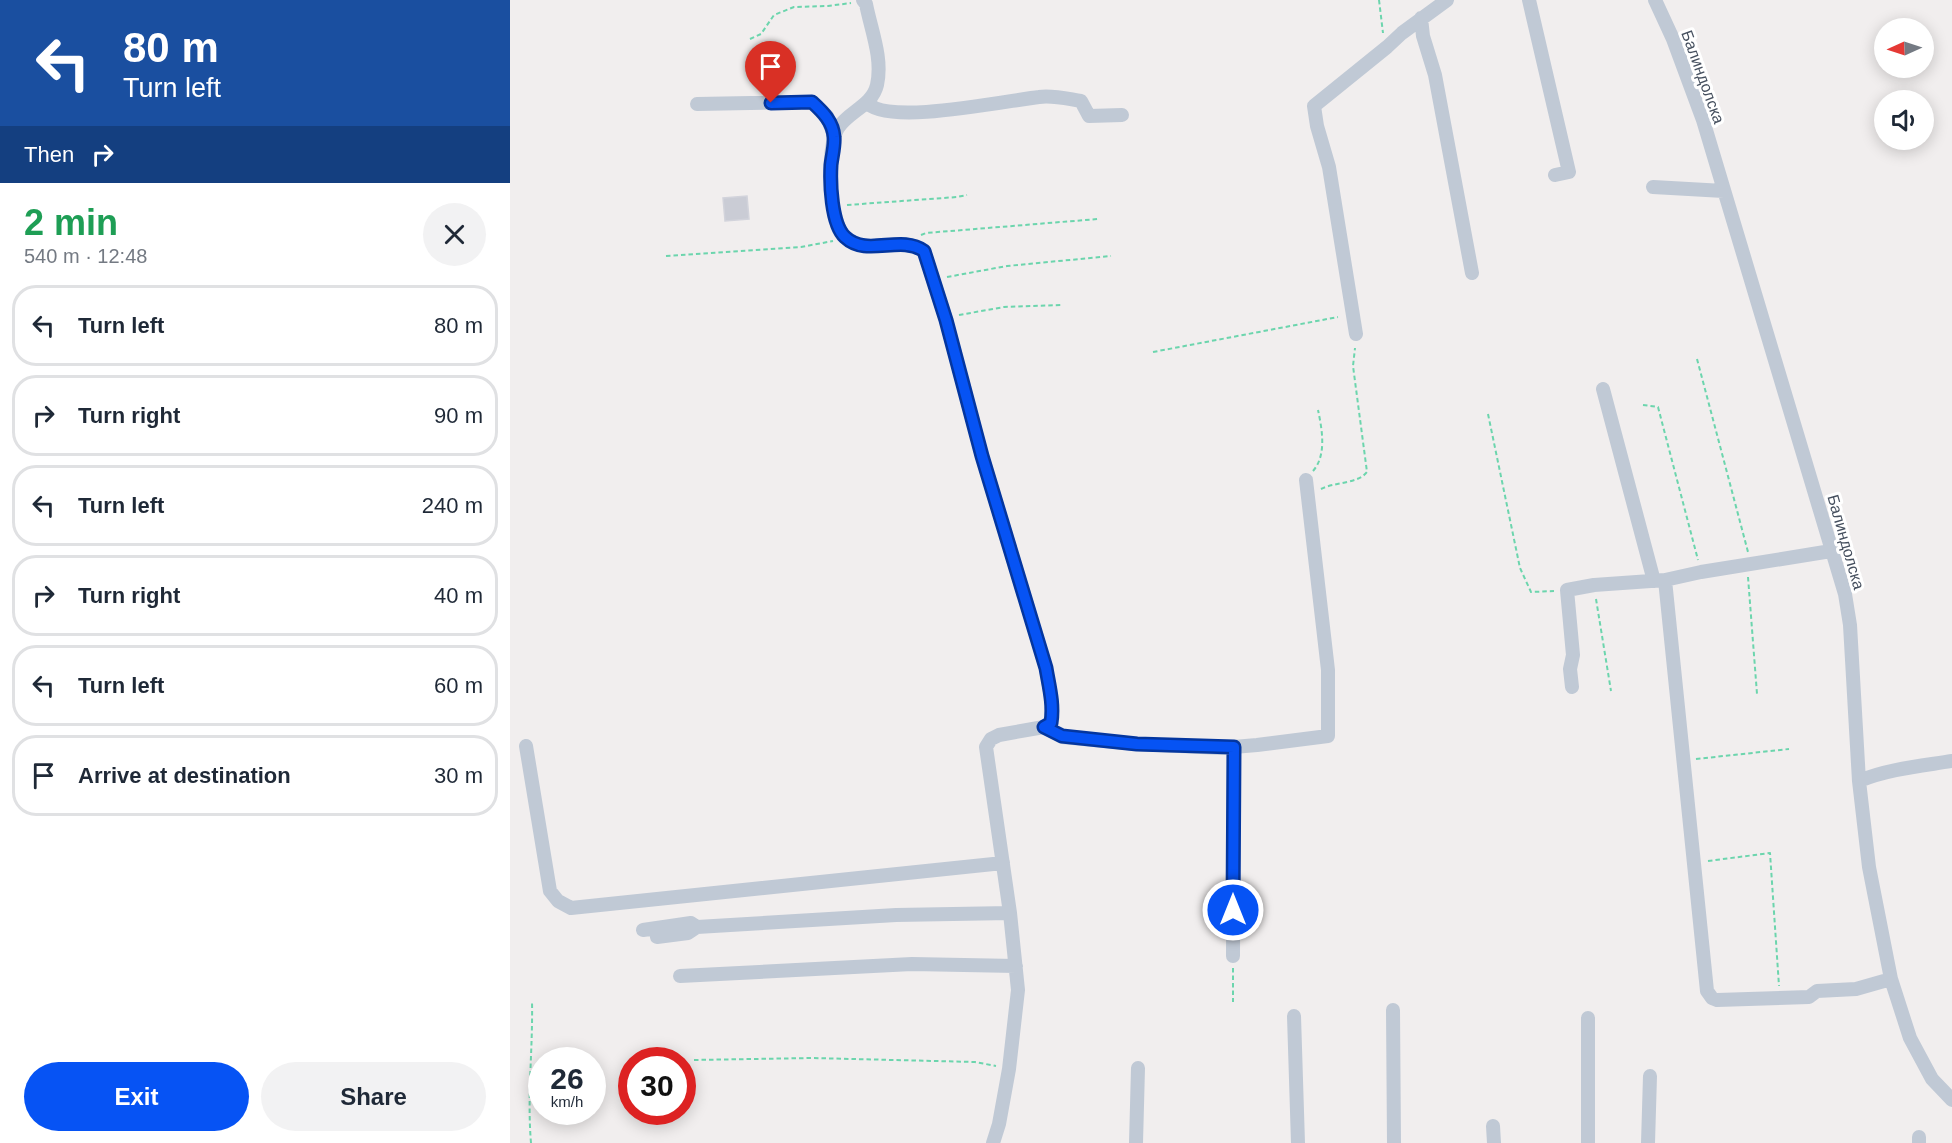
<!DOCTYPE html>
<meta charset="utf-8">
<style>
body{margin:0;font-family:Arial,sans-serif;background:#f2f2f3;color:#1f2937;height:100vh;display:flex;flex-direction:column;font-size:22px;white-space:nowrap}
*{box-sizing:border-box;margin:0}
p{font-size:20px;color:#747a83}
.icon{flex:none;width:33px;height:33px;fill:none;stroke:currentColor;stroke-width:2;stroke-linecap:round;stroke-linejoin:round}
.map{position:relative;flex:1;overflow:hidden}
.sheet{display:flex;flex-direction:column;background:#fff;width:510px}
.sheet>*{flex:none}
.hud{background:#1a4fa0;color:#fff;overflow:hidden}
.needle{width:39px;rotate:267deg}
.controls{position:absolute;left:1364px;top:18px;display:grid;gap:12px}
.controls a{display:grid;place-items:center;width:60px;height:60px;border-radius:50%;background:#fff;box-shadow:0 3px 15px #0003;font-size:30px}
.speed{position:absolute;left:18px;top:1047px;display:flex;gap:12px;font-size:30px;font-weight:700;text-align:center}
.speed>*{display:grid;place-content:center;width:78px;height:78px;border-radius:50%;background:#fff;box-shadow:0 3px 15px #0003;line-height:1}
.speed small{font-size:15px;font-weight:400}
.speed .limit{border:9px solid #d22;background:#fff;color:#111}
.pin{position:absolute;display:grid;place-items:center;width:51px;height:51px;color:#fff;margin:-62px -26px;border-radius:50% 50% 50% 0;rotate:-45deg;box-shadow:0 0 6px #0007}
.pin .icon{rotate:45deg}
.me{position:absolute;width:66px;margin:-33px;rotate:0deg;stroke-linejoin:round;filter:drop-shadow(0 0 4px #0008)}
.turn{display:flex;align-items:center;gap:21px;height:126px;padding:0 24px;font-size:27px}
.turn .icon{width:78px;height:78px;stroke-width:2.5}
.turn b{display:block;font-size:42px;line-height:51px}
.then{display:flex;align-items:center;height:57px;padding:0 24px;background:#0003;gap:12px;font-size:22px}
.round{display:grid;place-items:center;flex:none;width:63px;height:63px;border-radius:32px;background:#f2f2f3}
.summary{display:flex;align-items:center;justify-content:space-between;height:102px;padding:0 24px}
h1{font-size:36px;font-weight:700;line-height:45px;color:#1e9e55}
.action{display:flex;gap:12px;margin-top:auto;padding:12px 24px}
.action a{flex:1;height:69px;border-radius:36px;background:#0653f4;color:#fff;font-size:24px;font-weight:700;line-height:69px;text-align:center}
.action a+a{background:#f2f2f3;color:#1f2937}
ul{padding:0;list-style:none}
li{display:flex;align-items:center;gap:18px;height:81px;margin:0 12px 9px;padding:0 12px;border:3px solid #e0e1e3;border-radius:24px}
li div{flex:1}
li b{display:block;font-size:22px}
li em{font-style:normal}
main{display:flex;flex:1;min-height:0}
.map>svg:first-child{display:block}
.building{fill:#caccd5;stroke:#d2d3db;stroke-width:1.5}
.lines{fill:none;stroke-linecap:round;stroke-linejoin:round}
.path{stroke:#6cd5ad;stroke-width:2;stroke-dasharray:4.5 3;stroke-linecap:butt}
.minor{stroke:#c0c9d5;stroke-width:14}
.route-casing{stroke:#04369f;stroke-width:15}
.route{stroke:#0653f4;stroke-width:10}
.labels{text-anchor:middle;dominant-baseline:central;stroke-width:6;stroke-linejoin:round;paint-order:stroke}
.street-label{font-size:16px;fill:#454f5e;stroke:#fff}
</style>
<main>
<section class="sheet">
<div class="hud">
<div class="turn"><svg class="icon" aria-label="left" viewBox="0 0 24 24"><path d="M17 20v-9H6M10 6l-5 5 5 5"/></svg><div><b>80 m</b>Turn left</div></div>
<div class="then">Then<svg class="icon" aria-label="right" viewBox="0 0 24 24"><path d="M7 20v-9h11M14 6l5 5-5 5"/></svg></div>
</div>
<div class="summary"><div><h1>2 min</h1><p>540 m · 12:48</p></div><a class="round"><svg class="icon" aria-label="close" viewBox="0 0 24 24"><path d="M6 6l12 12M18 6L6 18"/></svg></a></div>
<ul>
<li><svg class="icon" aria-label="left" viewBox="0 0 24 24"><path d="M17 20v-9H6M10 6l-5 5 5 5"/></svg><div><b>Turn left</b></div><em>80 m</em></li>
<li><svg class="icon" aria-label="right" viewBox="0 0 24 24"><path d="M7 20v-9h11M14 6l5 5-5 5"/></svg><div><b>Turn right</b></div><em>90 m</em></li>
<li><svg class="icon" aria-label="left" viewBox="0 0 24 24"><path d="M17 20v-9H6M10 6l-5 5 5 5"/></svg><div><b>Turn left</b></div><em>240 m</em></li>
<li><svg class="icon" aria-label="right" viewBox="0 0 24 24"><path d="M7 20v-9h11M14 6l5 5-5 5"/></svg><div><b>Turn right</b></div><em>40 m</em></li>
<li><svg class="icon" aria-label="left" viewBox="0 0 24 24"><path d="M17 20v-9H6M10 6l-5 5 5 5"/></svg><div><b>Turn left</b></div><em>60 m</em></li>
<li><svg class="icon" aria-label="arrive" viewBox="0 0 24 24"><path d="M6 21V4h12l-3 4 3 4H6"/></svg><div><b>Arrive at destination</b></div><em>30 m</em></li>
</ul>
<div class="action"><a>Exit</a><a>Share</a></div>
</section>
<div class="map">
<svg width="1442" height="1143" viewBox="0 0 1442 1143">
<rect width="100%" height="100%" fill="#f1eeee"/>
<path class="building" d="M237 196 239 219 215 221 213 198Z"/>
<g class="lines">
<path class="path" d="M869 0 873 33
M240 39 251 34 264 15 284 7 318 6 341 3
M337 205 447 197 457 195
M411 235 416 233 588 219
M156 256 291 247 323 241
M437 277 497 266 601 256
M449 315 494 307 551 305
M643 352 828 317
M1187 359 1238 552
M1133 405 1148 407 1188 560
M978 414 1010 568 1021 592 1044 591
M803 471C817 455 812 429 808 410
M811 489C824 482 848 484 857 472L843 366 845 348
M1238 577 1247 694
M1086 599 1101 691
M1186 759 1279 749
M1198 861 1260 853 1269 986
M723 968V1002
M184 1060 303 1058 465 1062 486 1066
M21 1143C17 1096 23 1048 22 1001"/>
<path class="minor" d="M353 0 356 4C361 30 373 58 367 85 362 106 339 111 328 128 316 147 318 223 336 238 359 257 391 234 414 251L436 320 472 456 536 668 542 704 541 723 534 727 489 735 481 739 476 747 500 913 508 990 499 1069 489 1124 483 1143
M1019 0 1059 172 1045 175
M1145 0 1163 39 1193 120 1335 594 1340 625 1349 781 1359 867 1381 979 1400 1038 1422 1079 1442 1100
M911 18 913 36 925 75 962 273
M260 73 261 103
M357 102C373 127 500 100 529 97 543 95 558 99 571 101L579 116 612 115
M187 104 302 102 317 116 324 136
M1143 187 1214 191
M846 334 819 167 807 126 804 106 877 47 892 33 937 0
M1093 389 1144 581
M1155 580 1197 991 1202 998 1207 1000 1299 997 1307 991 1346 989 1381 979
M1062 687 1060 669 1063 655 1057 590 1084 585 1155 580 1191 572 1321 551
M534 727 552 737 627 744 712 748 747 745 818 736V670L796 480
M16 746 40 891 48 901 61 908 493 863
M1349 781C1378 769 1411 766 1442 761
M133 930 181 923 187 927 386 915 500 913
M147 937 178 933 187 927
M723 956 724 747
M170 976 402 964 506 966
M883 1010 884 1143
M784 1016 788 1143
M983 1126 984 1143
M626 1143 628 1068
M1078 1143V1018
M1138 1143 1140 1076
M1409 1143V1137"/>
</g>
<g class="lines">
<g class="route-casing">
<path id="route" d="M261 103 302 102C313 112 323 122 324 137 325 145 322 156 321 165 320 182 321 224 335 237 357 258 390 234 414 251L436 320 472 456 536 668C539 686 544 704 541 723L534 727 552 736 627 744 724 747 723 910"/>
</g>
<use href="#route" class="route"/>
</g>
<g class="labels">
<g class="street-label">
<text transform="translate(1193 77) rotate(70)">Балиндолска</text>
<text transform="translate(1336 542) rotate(74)">Балиндолска</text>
</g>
</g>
</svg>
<div class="controls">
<a><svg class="needle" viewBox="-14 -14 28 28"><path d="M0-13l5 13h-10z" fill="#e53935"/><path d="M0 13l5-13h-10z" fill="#747a83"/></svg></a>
<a><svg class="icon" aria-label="sound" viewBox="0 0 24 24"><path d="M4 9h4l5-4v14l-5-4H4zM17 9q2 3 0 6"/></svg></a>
</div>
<div class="speed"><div>26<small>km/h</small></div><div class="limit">30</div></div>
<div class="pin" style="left:261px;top:103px;background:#d93025"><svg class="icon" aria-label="arrive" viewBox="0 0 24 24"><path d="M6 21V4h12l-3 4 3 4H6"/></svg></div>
<svg class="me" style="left:723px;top:910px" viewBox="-20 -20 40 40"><circle r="17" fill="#0653f4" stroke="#fff" stroke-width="3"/><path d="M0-11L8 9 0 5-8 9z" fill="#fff"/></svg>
</div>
</main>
